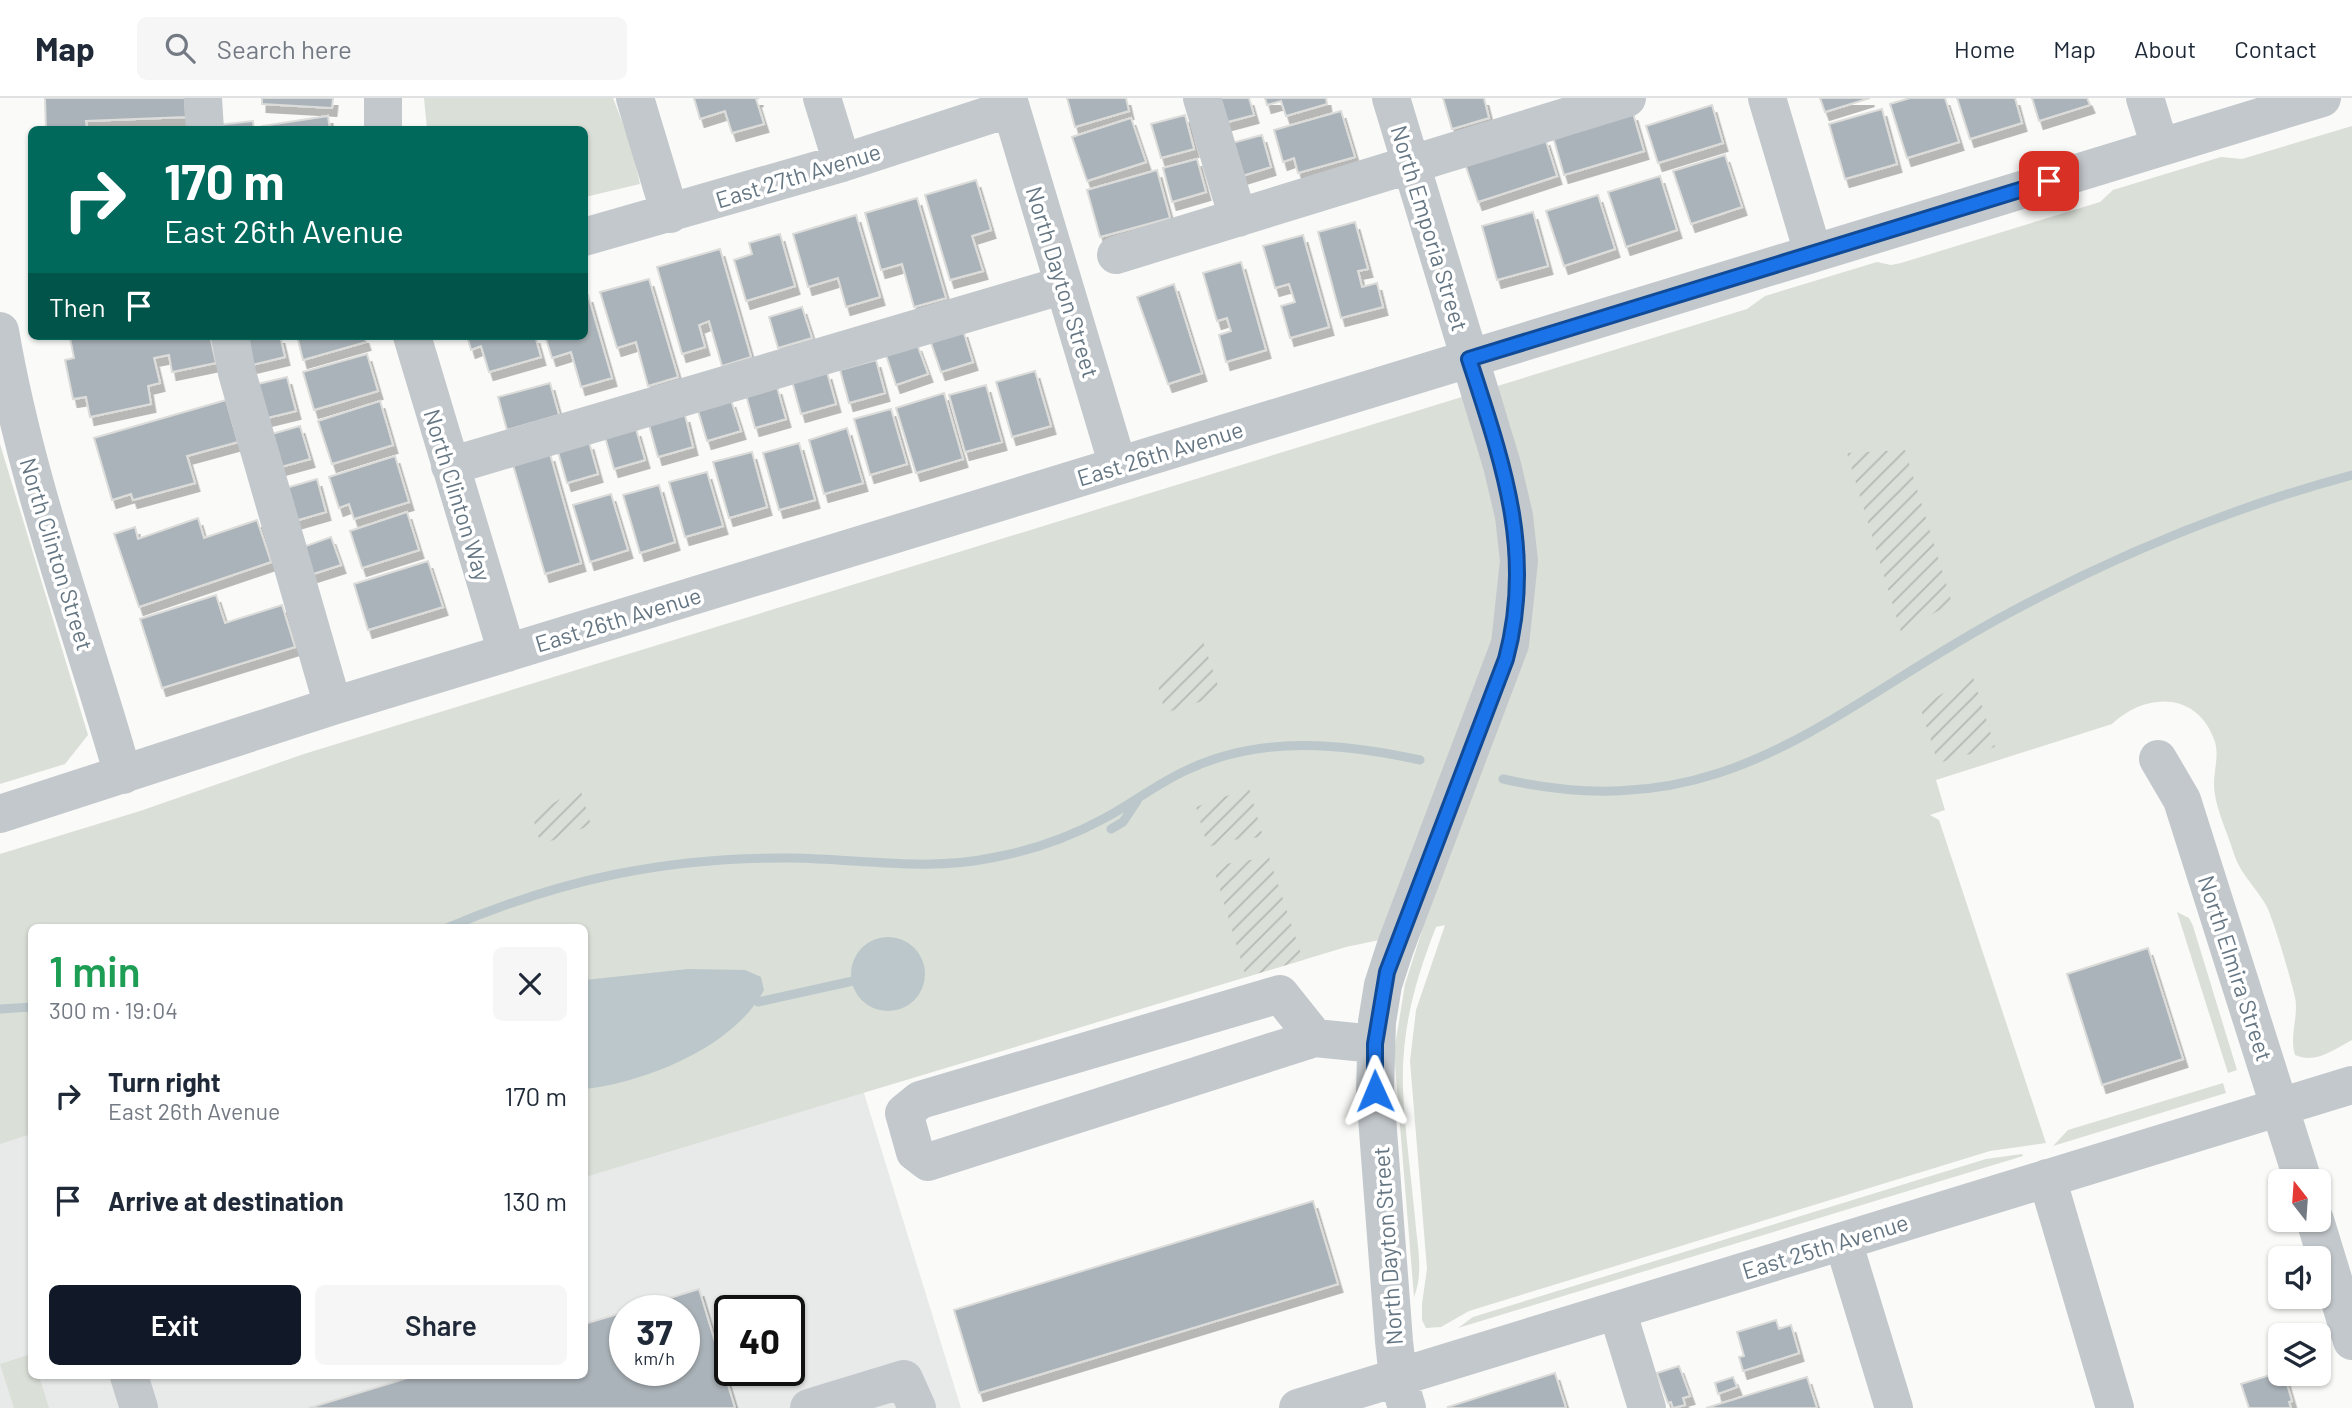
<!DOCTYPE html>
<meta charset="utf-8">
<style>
body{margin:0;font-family:Barlow,sans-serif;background:#f6f6f7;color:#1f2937;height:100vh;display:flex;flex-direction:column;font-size:26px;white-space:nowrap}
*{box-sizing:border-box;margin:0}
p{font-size:23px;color:#747a83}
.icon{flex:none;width:38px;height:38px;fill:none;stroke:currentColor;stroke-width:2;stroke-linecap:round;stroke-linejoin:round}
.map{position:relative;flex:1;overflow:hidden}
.drawer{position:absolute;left:28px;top:826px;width:560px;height:455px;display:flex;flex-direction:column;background:#fff;border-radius:10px;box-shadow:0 2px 5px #0004}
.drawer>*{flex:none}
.guide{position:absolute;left:28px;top:28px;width:560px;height:214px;border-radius:10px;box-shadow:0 2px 5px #0004;background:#00695c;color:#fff;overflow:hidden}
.needle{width:46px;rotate:343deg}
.buttons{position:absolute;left:2268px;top:1071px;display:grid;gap:14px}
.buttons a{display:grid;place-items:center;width:63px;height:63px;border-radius:10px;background:#fff;box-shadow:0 2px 5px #0004;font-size:35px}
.speed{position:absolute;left:609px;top:1197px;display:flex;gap:14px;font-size:35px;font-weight:700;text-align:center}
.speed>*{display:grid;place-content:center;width:91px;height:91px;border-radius:50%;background:#fff;box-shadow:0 2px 5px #0004;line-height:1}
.speed small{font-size:18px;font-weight:400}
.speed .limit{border:4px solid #111;border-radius:10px;background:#fff;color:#111}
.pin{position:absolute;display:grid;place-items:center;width:60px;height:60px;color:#fff;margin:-30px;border-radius:14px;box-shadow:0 4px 10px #0006}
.me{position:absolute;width:77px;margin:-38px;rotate:359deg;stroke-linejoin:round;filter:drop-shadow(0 0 5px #0008)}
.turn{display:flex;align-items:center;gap:24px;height:147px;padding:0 21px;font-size:32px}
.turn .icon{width:91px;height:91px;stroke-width:2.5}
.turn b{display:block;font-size:49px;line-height:60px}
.then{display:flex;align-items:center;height:66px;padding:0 21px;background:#0003;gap:14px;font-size:26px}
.round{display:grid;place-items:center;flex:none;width:74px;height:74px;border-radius:10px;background:#f6f6f7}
.summary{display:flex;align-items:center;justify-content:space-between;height:119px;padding:0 21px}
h1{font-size:42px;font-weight:600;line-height:52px;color:#1e9e55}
.button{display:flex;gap:14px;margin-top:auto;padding:14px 21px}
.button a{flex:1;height:80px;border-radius:10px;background:#111827;color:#fff;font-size:28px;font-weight:600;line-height:80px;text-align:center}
.button a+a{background:#f6f6f7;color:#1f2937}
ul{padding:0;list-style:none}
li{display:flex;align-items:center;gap:21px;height:105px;padding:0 21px}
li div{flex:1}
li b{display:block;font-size:26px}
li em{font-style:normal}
header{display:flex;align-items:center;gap:42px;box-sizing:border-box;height:98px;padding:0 35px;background:#fff;border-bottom:2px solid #e0e1e3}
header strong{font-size:33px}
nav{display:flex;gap:38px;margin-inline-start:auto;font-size:24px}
.search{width:490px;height:63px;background:#f6f6f7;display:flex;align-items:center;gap:18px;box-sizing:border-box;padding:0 24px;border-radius:10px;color:#747a83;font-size:26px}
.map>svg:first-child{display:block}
.built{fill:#e8e9e9;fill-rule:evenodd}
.green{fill:#dadfd7}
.garden{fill:url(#garden-furrows)}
.water{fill:#bbc7cb}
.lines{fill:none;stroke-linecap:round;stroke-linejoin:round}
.stream{stroke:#bbc7cb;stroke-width:9}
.building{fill:#aab3b9;stroke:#dcdcda;stroke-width:2;filter:url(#shadow)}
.minor{stroke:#c3c8cc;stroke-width:38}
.route-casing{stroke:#114b97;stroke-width:18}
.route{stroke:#1a73e8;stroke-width:12}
.labels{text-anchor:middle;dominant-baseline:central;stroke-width:7;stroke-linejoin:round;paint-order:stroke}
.street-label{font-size:23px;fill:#657683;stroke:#fff}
</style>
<header>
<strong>Map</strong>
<div class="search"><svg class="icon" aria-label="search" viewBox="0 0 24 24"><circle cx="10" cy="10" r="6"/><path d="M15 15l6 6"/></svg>Search here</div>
<nav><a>Home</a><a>Map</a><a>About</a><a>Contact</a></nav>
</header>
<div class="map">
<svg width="2352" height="1310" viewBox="0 0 2352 1310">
<defs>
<pattern id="garden-furrows" width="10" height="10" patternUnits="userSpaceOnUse" patternTransform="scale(1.75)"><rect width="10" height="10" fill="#dadfd7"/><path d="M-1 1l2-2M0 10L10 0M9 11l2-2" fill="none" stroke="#b4b9b4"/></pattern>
<filter id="shadow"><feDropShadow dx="4.5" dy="8" stdDeviation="0" flood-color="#0004"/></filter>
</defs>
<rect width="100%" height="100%" fill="#fafaf8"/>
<path class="built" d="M863 992 961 1310H0V1045L31 1035 32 1278H584L585 1077ZM625 1213H684V1272H625ZM730 1213H789V1272H730Z"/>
<path class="green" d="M424 0H613L630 44 640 86 585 99 584 32 427 31Z
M2352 28V942C2333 952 2316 966 2295 957 2289 937 2299 919 2295 899 2291 882 2274 822 2266 807 2255 788 2240 776 2233 753 2227 733 2214 707 2214 686 2214 671 2219 659 2215 644 2198 593 2146 594 2112 626L1936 682 1945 712 1930 717 1939 722 2046 1045 1990 1053 1469 1213 1441 1229 1426 1230 1422 1222V1206L1427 1171 1410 963 1416 912 1445 827 1436 829C1415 883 1401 932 1403 991 1405 1034 1411 1077 1415 1120 1417 1146 1424 1174 1414 1199L1394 954 1405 886 1422 833 1346 849 585 1079 584 830H32L31 1036 0 1046V756L140 713 304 656 1747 211 1765 198 1877 164 1891 167 1901 165 2100 104 2113 92 2221 59 2242 61Z
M0 346 88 637 65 666 0 686Z
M2177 814 2189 820 2193 828 2237 972 2228 975Z
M2223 985 2226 995 2053 1048 2068 1032Z
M2022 1056 2023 1058 1458 1230 1473 1219 1986 1061Z
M31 1256 32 1278H39L49 1310H14L0 1266Z"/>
<path class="garden" d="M1905 352 1952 505 1901 534 1847 355Z
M1202 540 1221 597 1165 615 1156 579Z
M1973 579 1995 649 1938 665 1920 608Z
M580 690 591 727 541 747 532 717Z
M1249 690 1263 739 1231 742 1208 749 1196 709Z
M1269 759 1303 862 1246 879 1213 768Z"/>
<path class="water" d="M851 876a37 37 0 1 1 74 0a37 37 0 1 1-74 0Z
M688 871 745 872 761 879 764 892C734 949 646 984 585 991V882Z"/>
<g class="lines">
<path class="stream" d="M1503 681C1729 732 1827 612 2009 515 2117 457 2233 409 2352 377
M1111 731 1123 724 1137 703
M447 830C562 781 666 759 791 760 861 761 927 774 996 759 1033 752 1072 738 1105 720 1133 705 1158 685 1187 672 1261 637 1342 645 1420 662
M758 904 862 881
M0 911 32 909"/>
</g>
<path class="building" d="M45 0H185L186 19 86 23 87 32H46Z
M262 0H333L332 10 262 6Z
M694 0H759L756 1 764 26 732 35 725 13 700 21Z
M1067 0H1126L1129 13 1075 29Z
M1217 0H1249L1254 17 1224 25Z
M1265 0H1326L1327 6 1286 18 1281 3 1267 7Z
M1443 0H1484L1489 20 1452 31Z
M1820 0H1870L1825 14Z
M1910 0H1945L1959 44 1907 60 1890 6Z
M1957 0H2015L2022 25 1970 41Z
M2032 0H2087L2090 7 2039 23Z
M1712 7 1723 45 1658 65 1646 28Z
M1882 11 1897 66 1845 81 1829 26Z
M1341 13 1355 59 1298 75 1294 60 1283 64 1274 32Z
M1633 15 1644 53 1564 77 1553 39Z
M1185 17 1194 51 1161 60 1151 26Z
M328 18 330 32H262V28Z
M1131 20 1146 64 1087 83 1072 39Z
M253 23 254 32H218V27Z
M1262 37 1271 69 1242 78 1232 45Z
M1545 40 1557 78 1478 104 1465 66Z
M1725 57 1742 109 1691 126 1673 73Z
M1197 61 1206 94 1172 104 1163 70Z
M1157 72 1170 120 1100 139 1087 92Z
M1660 78 1677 132 1626 149 1608 94Z
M976 82 991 132 972 138 983 173 950 182 925 97Z
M1598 97 1615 151 1564 168 1546 113Z
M917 100 946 200 914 209 902 166 881 172 865 115Z
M1533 114 1548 168 1497 182 1482 128Z
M856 117 880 199 846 209 838 180 808 189 793 136Z
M1355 124 1368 171 1358 173 1362 189 1377 185 1383 209 1341 220 1318 134Z
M780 136 795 188 746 203 734 162 752 156 749 145Z
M1303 137 1329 229 1290 240 1281 208 1295 204 1289 186 1275 190 1263 148Z
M720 151 751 259 722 268 709 223 699 227 705 249 682 256 657 169Z
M1241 164 1266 252 1226 264 1219 237 1231 233 1227 220 1217 223 1203 175Z
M649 181 678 279 648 288 636 244 617 250 600 194Z
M1174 186 1202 275 1168 286 1137 199Z
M588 197 612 280 581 289 571 254 552 260 545 238H584V198Z
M802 209 812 240 778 250 769 219Z
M963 232 973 264 941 274 930 242Z
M82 238H210L216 265 172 274 169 257 154 260 160 285 148 288 151 306 90 319 86 299 73 301 65 262 74 260 70 240Z
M244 238H280L285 259 252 267Z
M297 238H364L366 244 303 262Z
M467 238H535L541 259 489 274 481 248 471 252Z
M917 246 928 276 896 287 886 257Z
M367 256 378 293 314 312 303 274Z
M876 262 885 295 849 305 840 272Z
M1035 273 1051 328 1012 339 996 284Z
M827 274 836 306 801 316 792 283Z
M287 279 296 313 267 320 258 286Z
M550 285 559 317 507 332 498 299Z
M986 287 1002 344 965 354 949 297Z
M777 289 786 321 755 330 746 297Z
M944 295 963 361 916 375 896 310Z
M226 302 238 344 187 358 195 385 133 402 131 396 112 402 94 340Z
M731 302 741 333 707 343 698 313Z
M380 303 393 347 332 366 318 323Z
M891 311 907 366 870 377 854 321Z
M685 317 693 349 658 359 649 327Z
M300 328 310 361 281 369 272 336Z
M847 330 863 385 824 396 809 342Z
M636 331 645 362 614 371 605 339Z
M589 344 598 376 567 385 558 354Z
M799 345 815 402 779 412 763 355Z
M752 354 767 409 729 420 713 364Z
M550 356 581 465 545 476 513 367Z
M395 358 409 404 354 421 349 406 339 410 329 379Z
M707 374 723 428 685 439 669 384Z
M317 381 326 414 295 423 286 390Z
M659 387 675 444 640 455 623 397Z
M611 396 628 452 590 464 573 407Z
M407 414 419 452 362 470 350 433Z
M198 420 204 440 257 422 271 464 139 509 114 436 135 429 138 441Z
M331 439 341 467 313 476 303 449Z
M428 463 443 509 368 532 354 486Z
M216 497 225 525 282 507 295 549 162 590 140 521Z
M2148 850 2183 961 2102 987 2067 876Z
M1313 1103 1338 1186 979 1295 954 1212Z
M699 1191 735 1310H309L414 1278H584V1226L625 1214V1272H684V1213H627Z
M1776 1222 1779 1231 1791 1227 1799 1255 1743 1273 1739 1259 1744 1258 1737 1234Z
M1679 1268 1690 1298 1683 1300 1685 1307 1673 1310 1671 1304 1668 1305 1657 1275Z
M2280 1274 2284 1276 2292 1303 2289 1304 2291 1310H2249L2241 1286Z
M1555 1275 1566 1310H1449L1448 1309Z
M1733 1279 1737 1289 1718 1296 1715 1285Z
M1807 1279 1817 1310H1706Z"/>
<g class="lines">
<path class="minor" d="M203 0 205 32
M383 0V32
M635 0 670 116
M822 0 842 65
M1008 0 1118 368
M1202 0 1238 120
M1391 0 1502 367 1514 418 1519 463 1510 546 1395 850 1383 887 1377 924 1375 993 1394 1243 1398 1280 1407 1310
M1767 0 1813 155
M2145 0 2160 49
M584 139 842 65 1011 10
M1116 157 1627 0
M0 233C26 385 81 529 123 677
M230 238 237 275 333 608
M412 238 507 555
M450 368 1064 187
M2158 661 2182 702 2303 1083
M0 716 333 608 2322 0
M1315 940 1280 896 920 1002 904 1015 915 1054 928 1064 1315 940 1375 946
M2047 1080 2115 1310
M2315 1122 2352 1243
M1843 1143 1894 1310
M1617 1212 1647 1310
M129 1278 139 1310
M809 1310 904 1281 917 1310
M1298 1310 2352 987"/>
</g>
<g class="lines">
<g class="route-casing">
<path id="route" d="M1375 993V946L1387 874 1506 561C1535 453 1502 363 1469 261L2049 83"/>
</g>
<use href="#route" class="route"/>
</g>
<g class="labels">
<g class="street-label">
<text transform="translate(798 77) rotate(-17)">East 27th Avenue</text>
<text transform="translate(1430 130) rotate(73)">North Emporia Street</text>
<text transform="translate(1063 184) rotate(73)">North Dayton Street</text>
<text transform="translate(1160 355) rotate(-17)">East 26th Avenue</text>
<text transform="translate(458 397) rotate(73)">North Clinton Way</text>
<text transform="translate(57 456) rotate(73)">North Clinton Street</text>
<text transform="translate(618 521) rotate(-17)">East 26th Avenue</text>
<text transform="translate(2236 870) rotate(72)">North Elmira Street</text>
<text transform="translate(1387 1148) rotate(-94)">North Dayton Street</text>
<text transform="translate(1825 1148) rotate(-17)">East 25th Avenue</text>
</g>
</g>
</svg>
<div class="buttons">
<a><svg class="needle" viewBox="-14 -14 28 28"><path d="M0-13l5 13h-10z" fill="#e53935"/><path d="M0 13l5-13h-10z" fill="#747a83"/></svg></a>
<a><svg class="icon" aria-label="sound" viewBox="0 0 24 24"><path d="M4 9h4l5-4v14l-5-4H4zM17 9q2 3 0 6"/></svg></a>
<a><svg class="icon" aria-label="layers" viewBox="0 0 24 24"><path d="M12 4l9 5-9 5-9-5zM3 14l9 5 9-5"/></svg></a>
</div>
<div class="speed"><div>37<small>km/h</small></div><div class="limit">40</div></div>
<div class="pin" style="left:2049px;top:83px;background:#d93025"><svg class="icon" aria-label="arrive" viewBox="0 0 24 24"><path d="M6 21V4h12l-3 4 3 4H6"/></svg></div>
<svg class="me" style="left:1375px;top:993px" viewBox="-20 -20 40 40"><path d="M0-17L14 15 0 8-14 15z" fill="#1a73e8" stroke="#fff" stroke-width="4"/></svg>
<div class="guide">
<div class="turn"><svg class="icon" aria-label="right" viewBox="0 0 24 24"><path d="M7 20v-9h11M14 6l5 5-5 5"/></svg><div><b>170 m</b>East 26th Avenue</div></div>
<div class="then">Then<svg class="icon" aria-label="arrive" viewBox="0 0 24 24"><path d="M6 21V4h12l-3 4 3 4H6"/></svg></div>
</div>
<section class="drawer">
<div class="summary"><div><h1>1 min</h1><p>300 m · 19:04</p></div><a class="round"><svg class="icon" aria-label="close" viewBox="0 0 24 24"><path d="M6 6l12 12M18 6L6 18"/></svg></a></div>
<ul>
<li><svg class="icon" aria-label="right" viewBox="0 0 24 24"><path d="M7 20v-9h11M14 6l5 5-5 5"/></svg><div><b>Turn right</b><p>East 26th Avenue</p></div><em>170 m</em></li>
<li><svg class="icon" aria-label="arrive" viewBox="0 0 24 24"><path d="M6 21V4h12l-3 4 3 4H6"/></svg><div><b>Arrive at destination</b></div><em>130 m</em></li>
</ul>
<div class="button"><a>Exit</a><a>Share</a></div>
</section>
</div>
